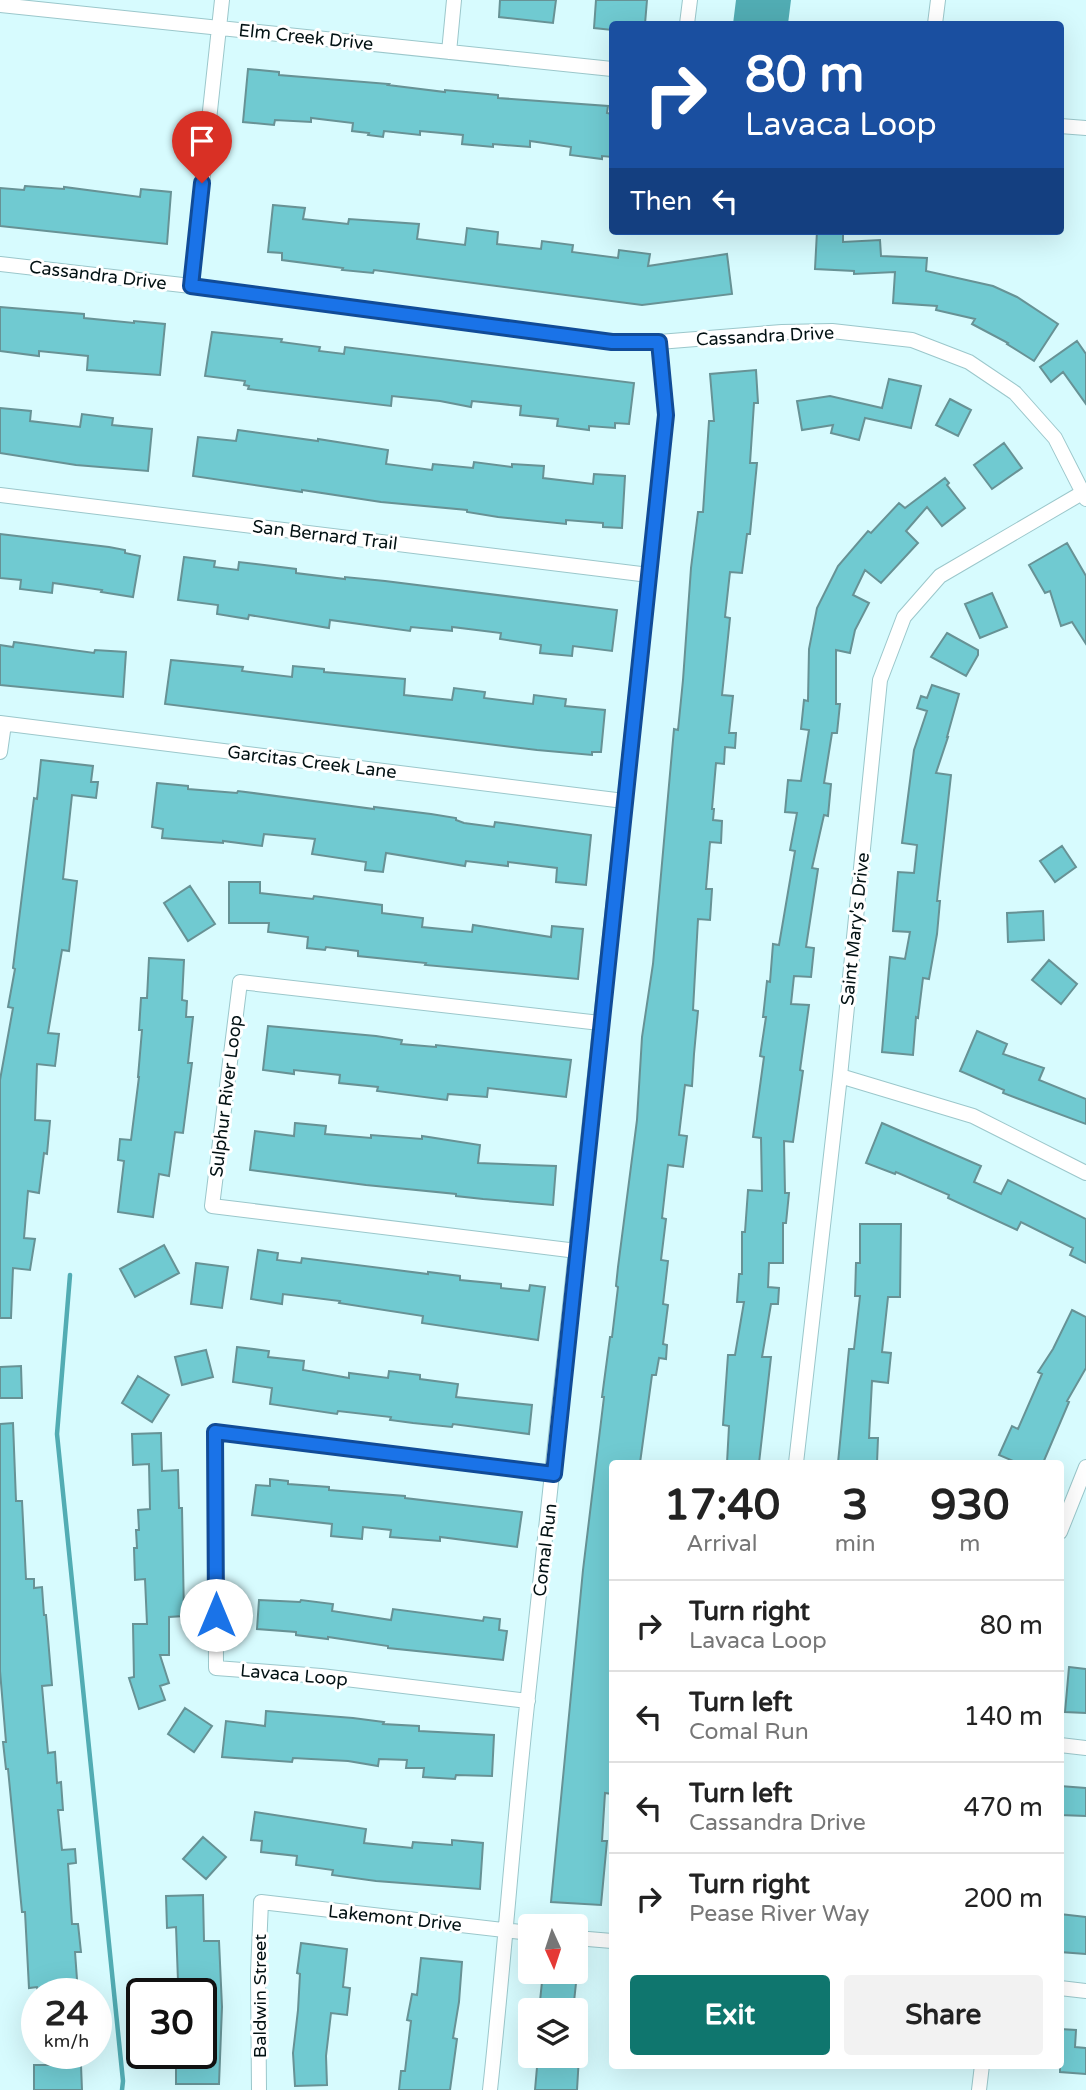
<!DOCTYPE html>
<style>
body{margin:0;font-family:"Varela Round",sans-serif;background:#f2f2f2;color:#222;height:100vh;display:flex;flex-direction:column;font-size:26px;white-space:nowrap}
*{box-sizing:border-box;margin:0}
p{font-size:23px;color:#767676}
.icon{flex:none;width:38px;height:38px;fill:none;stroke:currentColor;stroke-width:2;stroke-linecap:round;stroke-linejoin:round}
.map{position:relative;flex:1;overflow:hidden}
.drawer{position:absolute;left:609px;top:1460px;width:455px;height:609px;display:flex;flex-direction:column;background:#fff;border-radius:7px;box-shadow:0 7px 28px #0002}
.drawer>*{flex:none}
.top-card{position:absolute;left:609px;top:21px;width:455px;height:214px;border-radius:7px;box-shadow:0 7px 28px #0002;background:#1a4fa0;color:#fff;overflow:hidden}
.needle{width:46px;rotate:177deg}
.buttons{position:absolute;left:518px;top:1914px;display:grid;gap:14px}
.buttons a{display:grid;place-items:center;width:70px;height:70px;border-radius:7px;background:#fff;box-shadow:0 7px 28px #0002;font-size:35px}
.speed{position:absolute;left:21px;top:1978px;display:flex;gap:14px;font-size:35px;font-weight:700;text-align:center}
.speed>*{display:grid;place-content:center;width:91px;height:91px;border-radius:50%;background:#fff;box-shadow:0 7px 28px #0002;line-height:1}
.speed small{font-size:18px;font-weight:400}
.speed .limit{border:4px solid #111;border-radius:10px;background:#fff;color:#111}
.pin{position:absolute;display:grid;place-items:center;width:60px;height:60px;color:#fff;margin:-72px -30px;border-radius:50% 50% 50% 0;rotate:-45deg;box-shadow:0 0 7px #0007}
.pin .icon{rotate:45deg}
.me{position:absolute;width:77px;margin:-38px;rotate:0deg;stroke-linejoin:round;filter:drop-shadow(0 0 5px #0008)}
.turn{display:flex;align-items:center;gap:24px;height:147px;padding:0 21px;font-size:32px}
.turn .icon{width:91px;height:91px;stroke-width:2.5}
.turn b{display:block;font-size:49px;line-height:60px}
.then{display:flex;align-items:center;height:66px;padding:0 21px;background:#0003;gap:14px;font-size:26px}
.eta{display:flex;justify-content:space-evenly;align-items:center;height:119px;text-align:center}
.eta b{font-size:42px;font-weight:700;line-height:49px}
.primary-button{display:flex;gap:14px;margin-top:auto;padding:14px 21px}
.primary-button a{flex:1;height:80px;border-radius:7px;background:#0f766e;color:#fff;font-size:28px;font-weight:700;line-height:80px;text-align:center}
.primary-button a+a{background:#f2f2f2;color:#222}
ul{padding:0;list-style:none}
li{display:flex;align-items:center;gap:21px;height:91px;padding:0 21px;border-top:2px solid #e0e0e0}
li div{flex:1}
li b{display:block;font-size:26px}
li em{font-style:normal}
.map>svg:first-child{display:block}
.water{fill:#51acb3}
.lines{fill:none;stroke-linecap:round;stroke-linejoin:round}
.stream{stroke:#51acb3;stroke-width:4.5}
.building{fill:#70cad1;stroke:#679295;stroke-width:2}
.street-casing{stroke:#9bc7cb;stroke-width:16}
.street{stroke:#fff;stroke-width:14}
.route-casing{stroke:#114b97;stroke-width:18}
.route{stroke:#1a73e8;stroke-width:12}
.labels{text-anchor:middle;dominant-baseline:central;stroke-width:6;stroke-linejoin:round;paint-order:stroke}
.street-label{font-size:18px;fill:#021113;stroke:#fff}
</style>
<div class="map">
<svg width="1086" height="2090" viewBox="0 0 1086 2090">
<rect width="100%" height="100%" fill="#d7fbfe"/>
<path class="water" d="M736 0H791L788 24H733Z"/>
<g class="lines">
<path class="stream" d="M70 1275 57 1434 123 2081 122 2090"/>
</g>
<path class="building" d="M500 0H556L553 23 499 17Z
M596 0H647L645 24H612V30L594 28Z
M248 69 279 72V75L389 84 388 85 445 92V90L498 95V98L608 106 607 113 612 114V157L602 156V159L570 155 571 147 530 141V147L493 144V147L462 144 463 135 420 131V135L384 131 383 137 368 135 369 133 352 131 353 123 311 118V122L275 120 274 125 243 122Z
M25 186 64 189V187L140 197 141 189 171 192 167 244 0 226V188L24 190Z
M273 205 305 208 303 219 348 224 349 219 419 224 417 239 465 245 467 228 498 232 497 244 541 249 542 241 573 245 572 252 618 258 619 250 650 254 648 266 727 254 732 294 642 305 374 270 373 273 342 270 343 268 282 260V253L268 252Z
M817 231 843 233V242L880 240 881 256 927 258 926 271 993 286 1017 297 1058 324 1034 361 1007 344 1008 343 972 324 975 319 936 310 937 306 893 303 895 272 854 274V271L815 269Z
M0 307 84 314V318L134 323V321L165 324 160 375 87 370 88 356 39 351V356L0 351Z
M212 332 282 339 281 342 320 347 319 351 344 354 345 347 634 383 629 424 615 423V428L589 426V430L557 426 558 419 520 415 521 406 472 401 471 407 440 401 392 396 391 406 248 389 249 386 244 385 245 381 205 376Z
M1077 341 1086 354V404L1063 372 1051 382 1040 367Z
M756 370 758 403H754L750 463H757L750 534H747L742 573 730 572 725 617 730 618 722 695 733 696 729 733H736L735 748 725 747 724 764 716 763 712 809H714L713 820 722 821 721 843 710 842 706 889H712L710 920 698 919 693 1010 698 1011 694 1054 692 1086 685 1085 679 1135 687 1136 683 1167 668 1165 662 1218 666 1219 661 1260 668 1261 663 1304 668 1305 663 1344 667 1345 666 1359 659 1358 656 1375H652L640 1463H612V1746L610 1766 612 1767V1794L605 1793 602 1841H607L601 1905 551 1902 583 1570 604 1397H602L610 1337H612L618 1287 616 1286 618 1267 637 1120 642 1037 653 964 674 729 678 730 683 680 691 568 698 512H703L709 421H714L710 374Z
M889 379 921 386 911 428 865 418 859 440 831 433 833 425 802 430 797 401 830 396 882 408Z
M950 399 971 410 958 436 936 425Z
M0 408 31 411 30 421 80 427 82 414 113 418 112 425 152 429 148 471 76 465 0 453Z
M238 430 318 441V439L388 450 386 464 432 470 433 464 473 468 474 462 512 467V464L544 466 543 478 593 484 594 474 625 476 622 528 603 527V523L566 520V524L498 517 467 512V510L381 502 302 490V492L193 476 198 437 236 441Z
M1004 443 1022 468 992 489 974 465Z
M945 478 949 483 947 485 965 508 942 526 927 507 906 531 918 543 881 583 865 570 853 595 869 603 855 630 850 653 836 650V704H840L837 733H832L824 783 831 784 828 816 824 815 812 868 818 869 806 947 814 948 811 977 794 976 791 1004 809 1005 800 1070 803 1071 793 1142 784 1141 785 1193H789L786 1223H783V1263H769L768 1287 779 1288 778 1304H771L762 1357H771L759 1463H727L729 1426 723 1425 728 1355H735L744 1302H737L739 1274H742V1232H745L748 1190 762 1191 761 1138 753 1137 764 1057 760 1056 766 1017H763L767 981 770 982 773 944 779 945 795 851 790 850 797 813 785 812 788 780 801 781 809 730 801 729 804 700 808 701 809 649 817 608 838 566 868 531 871 533 899 503 905 508Z
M0 534 109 547 125 550V553L140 556 133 597 101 592 102 590 53 583 52 593 20 589 21 580 0 578Z
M1067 543 1086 576V644L1072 622 1061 626 1050 591 1045 593 1029 565Z
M184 557 215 561 214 567 238 570 239 562 296 569V573L345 579V577L385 581 617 610 612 651 573 646 572 656 540 653 541 645 500 639 501 633 452 627V631L411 627 410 631 330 620 329 628 249 615 248 619 217 614 218 605 178 600Z
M992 593 1007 627 980 638 965 604Z
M947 633 978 650V655L966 676 931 657Z
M14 642 94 653 95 650 126 652 123 697 0 685V645L13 647Z
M171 660 243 667 242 671 292 677 293 666 324 669V672L405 679 404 695 452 700 454 688 485 692 484 698 533 704 534 695 566 699 565 706 605 710 601 752H592V755L537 750 165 704Z
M932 685 959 694 947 737H948L936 773 951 775 937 901H940L937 934 929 979 923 978 918 1018 916 1017 913 1055 882 1052 890 957 905 959 910 932 893 931 898 872 914 873 917 845 902 843 914 750 927 711 917 708 921 696 927 698Z
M41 760 93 766 91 782H98L96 798 72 795 63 879 77 881 69 951 62 950 48 1033 59 1034 55 1066 37 1064 35 1120 50 1121 47 1154 44 1153 39 1193 28 1191 24 1238 35 1239 30 1270 13 1268 11 1318H0V1080L13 1008 8 1007 15 969 13 968 34 798 37 799Z
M157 783 188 786V789L237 793 238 791 374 809V807L431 814 456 818V820L464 823 494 827 495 822 591 835 586 885 556 882 557 868 508 862V866L466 861 465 866 386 853 383 872 365 870 366 862 312 854 315 839 264 834 262 846 223 841V843L162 838 163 829 152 827Z
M1062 846 1076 867 1055 882 1040 861Z
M229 882H260V893L313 899 314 896 382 905V913L423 918 422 927 472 932 473 925 551 937 552 926 583 929 578 979 425 965 426 963 358 956V951L326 947 325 950 307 948 308 937 268 932 269 923H229Z
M190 886 215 924 188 941 164 903Z
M1043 911 1044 940 1008 942 1007 913Z
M149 958 184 960 182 1000 187 1001 186 1017H193L188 1063H192L183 1133 175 1132 169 1176 159 1174 153 1217 118 1212 124 1161 118 1160 120 1139 131 1140 139 1077H138L142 1030H139L141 998H147Z
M1049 960 1077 984 1061 1004 1032 980Z
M268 1026 376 1036 402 1040 401 1044 436 1047V1045L571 1060 566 1097 488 1088 487 1097 448 1094 447 1100 377 1091 378 1087 339 1083 340 1075 294 1070V1074L263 1070Z
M977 1031 1007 1044 1003 1054 1044 1068 1039 1080 1086 1099V1124L1003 1093 1004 1090 960 1071Z
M295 1123 326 1126 325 1134 371 1138V1135L422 1139V1136L480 1145 478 1163 556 1166 553 1205 483 1199 456 1196V1194L366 1185 250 1170 255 1131 294 1136Z
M882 1123 981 1166 974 1182 1001 1194 1008 1180 1086 1219V1263L1070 1255 1073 1248 1021 1222 1017 1230 948 1198 949 1195 896 1172 895 1174 866 1163Z
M860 1224H901L900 1297H888L882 1352 891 1353 888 1383 872 1381 869 1438H878L877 1463H838L849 1349H854L860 1296H855L856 1263H860Z
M164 1245 179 1273 135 1297 120 1269Z
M258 1250 278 1253 277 1260 301 1263 302 1258 428 1274V1272L460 1276V1280L501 1284V1288L529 1291 530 1285 545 1287 538 1340 422 1323 423 1316 339 1303 340 1301 283 1294 282 1304 251 1299Z
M196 1263 228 1267 222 1308 191 1304Z
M1072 1310 1086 1317V1368L1067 1401 1069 1402 1043 1463H1018L999 1455 1012 1426 1018 1429 1042 1374 1038 1372 1053 1349Z
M237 1347 269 1351 268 1357 304 1361 303 1370 349 1378V1373L388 1378 389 1371 420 1375V1379L458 1384 456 1397 532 1405 529 1434 453 1424 452 1427 413 1423 390 1420 391 1417 338 1411 337 1414 270 1404 272 1388 233 1382Z
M206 1350 213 1377 182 1385 175 1357Z
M21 1366 22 1398H0V1367Z
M138 1376 169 1395 152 1422 122 1403Z
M13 1423 16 1501H22L26 1579H34V1588L42 1587 44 1615H46L52 1685 42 1686 48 1753 55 1752 57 1783 61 1782 63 1810H58L62 1850 75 1849 76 1863 68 1864 72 1924H78L81 1952H75L78 1993H38L37 1987 29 1988 25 1912H22L8 1769H6L3 1742H6L0 1671V1424Z
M161 1433 162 1471 178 1470 179 1508H182L184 1616 169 1617V1655H160L169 1683 160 1686 165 1700 139 1709 129 1678 134 1677 133 1624H147L145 1579 135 1580 134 1548H137L136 1530H139L138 1510 150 1509 149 1464 133 1465 132 1434Z
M270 1479 288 1481V1484L329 1487V1490L405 1496V1498L522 1512 517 1547 440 1537V1541L390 1537 391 1530 363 1527 362 1539 331 1536 332 1524 252 1515 256 1485 270 1486Z
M259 1600 300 1602 301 1600 333 1604 332 1611 391 1620 393 1609 483 1621 484 1617 500 1619 499 1630 507 1631 503 1660 388 1648V1646L328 1637V1639L296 1635V1632L257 1629Z
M1069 1667 1086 1669V1713L1065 1712Z
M185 1708 212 1726 194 1752 168 1734Z
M266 1711 353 1718 384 1722 383 1724 419 1726V1731L494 1735 492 1776 456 1775 455 1779 423 1777 424 1768H406L407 1760 379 1759 378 1766 348 1761 293 1758 292 1762 222 1757 226 1721 265 1726Z
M1060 1786 1086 1788V1816L1060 1815Z
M255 1812 366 1829 364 1843 412 1848 413 1842 452 1845V1840L483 1843 480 1889 376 1881 332 1875 333 1870 296 1865 297 1856 261 1852 262 1841 251 1840Z
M203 1837 226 1857 206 1879 183 1859Z
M203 1895 204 1941H219L222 2007 219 2084H176V2055H201V1993H176L175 1982 178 1981 176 1927 167 1928 166 1896Z
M1060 1914 1086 1917V1954L1060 1952Z
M301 1943 347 1949 343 1987 350 1988 347 2015 331 2013 326 2056 327 2085 295 2086 293 2053 298 2010 300 1974 297 1973Z
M421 1958 462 1962 459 2002 453 2038 457 2039 450 2090H399L401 2071H405L411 2021 407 2020 412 1994 417 1995Z
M543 1972 577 1974 573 2011H539Z
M1060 2029 1076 2030 1075 2047 1086 2048V2074L1060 2072Z
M538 2056H579L577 2090H535Z
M34 2065H81L82 2090H34Z"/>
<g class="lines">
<g class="street-casing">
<path id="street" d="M0 5 612 69
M687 24 690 0
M935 24 938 0
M449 52 454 0
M1060 126 1086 128
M0 264 191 286 612 342H659L782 332 832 331 912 340 969 362 1015 393 1055 438 1086 499
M191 286 222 0
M0 495 649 575
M0 723 624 801
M0 752 4 724
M840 1076 973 1116 1086 1173
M577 1251 212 1206 240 982 600 1023
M796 1463 840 1076 880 680 904 617 940 576 1082 493
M1060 1532 1086 1467
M528 1701 321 1676 216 1668 215 1432 554 1474
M1060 1745 1086 1748
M576 1938 612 1941
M1060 1988 1086 1991
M259 2090 258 1972 261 1902 530 1933
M490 2090C504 1962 513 1833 527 1705 573 1291 617 877 661 463L666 415 659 342
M979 2090 982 2065"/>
</g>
<use href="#street" class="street"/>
</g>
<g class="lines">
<g class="route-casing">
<path id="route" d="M202 183 191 286 612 342H659L666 415 554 1474 215 1432 216 1615"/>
</g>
<use href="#route" class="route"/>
</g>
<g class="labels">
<g class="street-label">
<text transform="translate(306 37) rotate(6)">Elm Creek Drive</text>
<text transform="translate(98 275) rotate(7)">Cassandra Drive</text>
<text transform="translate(765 336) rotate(-3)">Cassandra Drive</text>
<text transform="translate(325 535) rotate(7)">San Bernard Trail</text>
<text transform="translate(312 762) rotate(7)">Garcitas Creek Lane</text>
<text transform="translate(855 929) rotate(-84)">Saint Mary's Drive</text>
<text transform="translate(226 1096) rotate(-83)">Sulphur River Loop</text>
<text transform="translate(545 1550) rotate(-83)">Comal Run</text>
<text transform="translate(294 1675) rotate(5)">Lavaca Loop</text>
<text transform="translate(395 1918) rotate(6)">Lakemont Drive</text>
<text transform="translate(260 1996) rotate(-90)">Baldwin Street</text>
</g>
</g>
</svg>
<div class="buttons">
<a><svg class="needle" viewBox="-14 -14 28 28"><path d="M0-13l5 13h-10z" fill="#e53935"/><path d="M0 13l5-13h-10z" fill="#767676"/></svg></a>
<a><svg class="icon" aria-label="layers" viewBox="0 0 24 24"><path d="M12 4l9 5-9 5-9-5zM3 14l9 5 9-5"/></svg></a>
</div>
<div class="speed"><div>24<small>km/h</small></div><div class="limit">30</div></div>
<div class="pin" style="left:202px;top:183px;background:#d93025"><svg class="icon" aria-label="arrive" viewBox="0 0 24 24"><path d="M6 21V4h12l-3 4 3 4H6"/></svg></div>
<svg class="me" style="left:216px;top:1615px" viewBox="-20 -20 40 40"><circle r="19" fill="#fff"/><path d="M0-13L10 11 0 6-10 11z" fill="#1a73e8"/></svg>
<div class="top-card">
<div class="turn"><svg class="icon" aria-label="right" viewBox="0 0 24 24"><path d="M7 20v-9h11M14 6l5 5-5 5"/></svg><div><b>80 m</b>Lavaca Loop</div></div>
<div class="then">Then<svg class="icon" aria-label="left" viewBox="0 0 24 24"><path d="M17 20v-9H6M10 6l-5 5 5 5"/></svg></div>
</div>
<section class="drawer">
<div class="eta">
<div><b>17:40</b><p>Arrival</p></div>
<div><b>3</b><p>min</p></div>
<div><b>930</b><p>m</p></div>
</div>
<ul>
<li><svg class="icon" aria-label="right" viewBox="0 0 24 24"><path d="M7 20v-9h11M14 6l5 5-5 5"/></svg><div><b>Turn right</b><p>Lavaca Loop</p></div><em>80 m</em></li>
<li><svg class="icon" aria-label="left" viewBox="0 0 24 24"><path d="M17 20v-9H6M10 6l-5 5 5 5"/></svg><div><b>Turn left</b><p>Comal Run</p></div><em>140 m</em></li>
<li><svg class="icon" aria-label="left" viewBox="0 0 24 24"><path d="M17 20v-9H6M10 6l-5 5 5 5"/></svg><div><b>Turn left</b><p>Cassandra Drive</p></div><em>470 m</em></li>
<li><svg class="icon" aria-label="right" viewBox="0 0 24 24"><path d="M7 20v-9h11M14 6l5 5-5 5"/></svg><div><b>Turn right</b><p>Pease River Way</p></div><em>200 m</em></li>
</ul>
<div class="primary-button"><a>Exit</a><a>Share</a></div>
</section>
</div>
